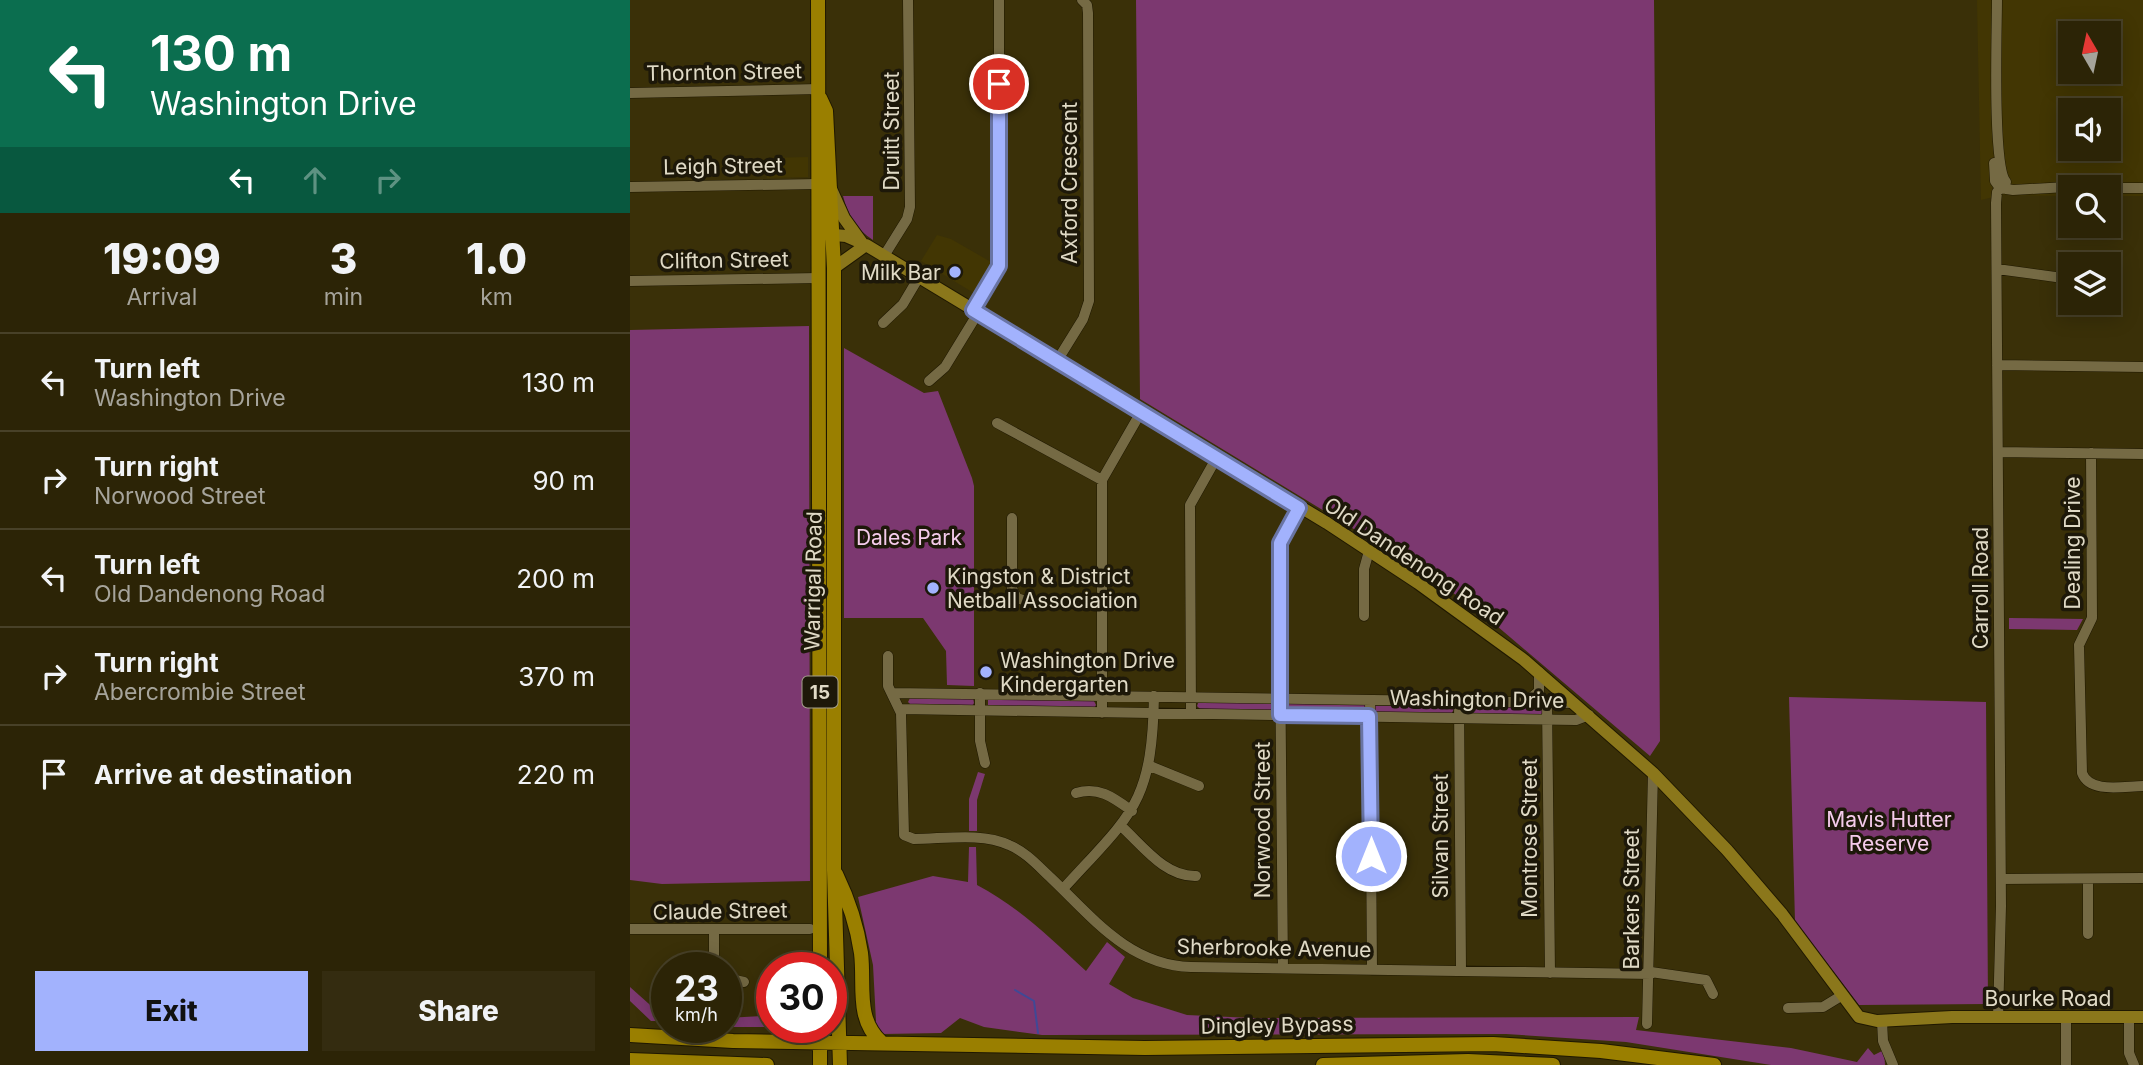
<!DOCTYPE html>
<style>
body{margin:0;font-family:Inter,sans-serif;background:#342c10;color:#f1f3f6;height:100vh;display:flex;flex-direction:column;font-size:26px;white-space:nowrap}
*{box-sizing:border-box;margin:0}
p{font-size:23px;color:#a6a49b}
.icon{flex:none;width:38px;height:38px;fill:none;stroke:currentColor;stroke-width:2;stroke-linecap:round;stroke-linejoin:round}
.map{position:relative;flex:1;overflow:hidden}
.side{display:flex;flex-direction:column;background:#2c2406;width:630px}
.side>*{flex:none}
.banner{background:#0b6e4f;color:#fff;overflow:hidden}
.needle{width:46px;rotate:351deg}
.controls{position:absolute;left:1428px;top:21px;display:grid;gap:14px}
.controls a{display:grid;place-items:center;width:63px;height:63px;border-radius:0px;background:#2c2406;box-shadow:0 4px 18px #0003,0 0 0 2px #484128;font-size:35px}
.speed{position:absolute;left:21px;top:952px;display:flex;gap:14px;font-size:35px;font-weight:700;text-align:center}
.speed>*{display:grid;place-content:center;width:91px;height:91px;border-radius:50%;background:#2c2406;box-shadow:0 4px 18px #0003,0 0 0 2px #484128;line-height:1}
.speed small{font-size:18px;font-weight:400}
.speed .limit{border:10px solid #d22;background:#fff;color:#111}
.pin{position:absolute;display:grid;place-items:center;width:60px;height:60px;color:#fff;margin:-30px;border:4px solid #fff;border-radius:50%;box-shadow:0 2px 7px #0007}
.me{position:absolute;width:77px;margin:-38px;rotate:0deg;stroke-linejoin:round;filter:drop-shadow(0 0 5px #0008)}
.turn{display:flex;align-items:center;gap:24px;height:147px;padding:0 35px;font-size:32px}
.turn .icon{width:91px;height:91px;stroke-width:2.5}
.turn b{display:block;font-size:49px;line-height:60px}
.lanes{display:flex;align-items:center;height:66px;padding:0 35px;background:#0003;justify-content:center;gap:35px;direction:ltr}
.lanes .off{opacity:.35}
.eta{display:flex;justify-content:space-evenly;align-items:center;height:119px;text-align:center}
.eta b{font-size:42px;font-weight:800;line-height:49px}
.button{display:flex;gap:14px;margin-top:auto;padding:14px 35px}
.button a{flex:1;height:80px;border-radius:0px;background:#a2b2fd;color:#111;font-size:28px;font-weight:800;line-height:80px;text-align:center}
.button a+a{background:#342c10;color:#f1f3f6}
ul{padding:0;list-style:none}
li{display:flex;align-items:center;gap:21px;height:98px;padding:0 35px;border-top:2px solid #484128}
li div{flex:1}
li b{display:block;font-size:26px}
li em{font-style:normal}
main{display:flex;flex:1;min-height:0}
.map>svg:first-child{display:block}
.built{fill:#423603;fill-rule:evenodd}
.green{fill:#7c3870}
.lines{fill:none;stroke-linecap:round;stroke-linejoin:round}
.stream{stroke:#3f4996;stroke-width:2}
.minor-casing{stroke:#1f1800;stroke-width:11}
.major-casing{stroke:#1f1800;stroke-width:14}
.highway-casing{stroke:#1f1800;stroke-width:16}
.minor{stroke:#756a44;stroke-width:10}
.major{stroke:#8b771b;stroke-width:12}
.highway{stroke:#9a7f00;stroke-width:14}
.route-casing{stroke:#6974a4;stroke-width:18}
.route{stroke:#a2b2fd;stroke-width:12}
.poi-dot{fill:#a2b2fd;stroke:#1d1809;stroke-width:2.5}
.labels{text-anchor:middle;dominant-baseline:central;stroke-width:7;stroke-linejoin:round;paint-order:stroke}
.shield{fill:#1d1809;stroke:#a6a08d;stroke-width:2}
.shield-label{font-size:19px;font-weight:bold;fill:#e0dac6}
.street-label{font-size:21px;fill:#e0dac6;stroke:#1d1809}
.poi-label{font-size:21px;fill:#e0dac6;stroke:#1d1809;text-anchor:start}
.park-label{font-size:21px;fill:#f5cbeb;stroke:#1d1809}
</style>
<main>
<section class="side">
<div class="banner">
<div class="turn"><svg class="icon" aria-label="left" viewBox="0 0 24 24"><path d="M17 20v-9H6M10 6l-5 5 5 5"/></svg><div><b>130 m</b>Washington Drive</div></div>
<div class="lanes"><svg class="icon" aria-label="left" viewBox="0 0 24 24"><path d="M17 20v-9H6M10 6l-5 5 5 5"/></svg><svg class="icon off" aria-label="ahead" viewBox="0 0 24 24"><path d="M12 20V5M6 11l6-6 6 6"/></svg><svg class="icon off" aria-label="right" viewBox="0 0 24 24"><path d="M7 20v-9h11M14 6l5 5-5 5"/></svg></div>
</div>
<div class="eta">
<div><b>19:09</b><p>Arrival</p></div>
<div><b>3</b><p>min</p></div>
<div><b>1.0</b><p>km</p></div>
</div>
<ul>
<li><svg class="icon" aria-label="left" viewBox="0 0 24 24"><path d="M17 20v-9H6M10 6l-5 5 5 5"/></svg><div><b>Turn left</b><p>Washington Drive</p></div><em>130 m</em></li>
<li><svg class="icon" aria-label="right" viewBox="0 0 24 24"><path d="M7 20v-9h11M14 6l5 5-5 5"/></svg><div><b>Turn right</b><p>Norwood Street</p></div><em>90 m</em></li>
<li><svg class="icon" aria-label="left" viewBox="0 0 24 24"><path d="M17 20v-9H6M10 6l-5 5 5 5"/></svg><div><b>Turn left</b><p>Old Dandenong Road</p></div><em>200 m</em></li>
<li><svg class="icon" aria-label="right" viewBox="0 0 24 24"><path d="M7 20v-9h11M14 6l5 5-5 5"/></svg><div><b>Turn right</b><p>Abercrombie Street</p></div><em>370 m</em></li>
<li><svg class="icon" aria-label="arrive" viewBox="0 0 24 24"><path d="M6 21V4h12l-3 4 3 4H6"/></svg><div><b>Arrive at destination</b></div><em>220 m</em></li>
</ul>
<div class="button"><a>Exit</a><a>Share</a></div>
</section>
<div class="map">
<svg width="1513" height="1065" viewBox="0 0 1513 1065">
<rect width="100%" height="100%" fill="#3a3008"/>
<path class="built" d="M1347 0H1513V196H1479V187H1440V196L1372 195 1351 200ZM1440 33H1479V72H1440ZM1440 110H1479V149H1440Z
M178 157V177L137 178V158Z
M307 235 321 239 375 270 357 301 291 261Z"/>
<path class="green" d="M506 0H1024L1030 741 1020 756 847 609 760 551 510 399Z
M213 196H243V240C226 229 218 215 213 196Z
M179 326 180 881 32 884 0 880V330Z
M214 348 294 393 308 391 342 478 344 486V686L317 685 316 651 293 618H214Z
M1379 618 1453 619 1447 630 1379 629Z
M281 696 343 698 344 703 342 706H282L278 702Z
M1159 697 1356 702 1358 1004 1229 1005 1165 921Z
M358 698 463 699 466 705 464 708 358 706Z
M569 701 645 702 647 707 645 711 571 710 567 706Z
M656 703 735 704 736 707 732 713 658 712 655 708Z
M745 704 823 706 825 708 821 714 747 713 744 710Z
M834 706 912 707 914 710 910 716 834 714Z
M348 772 355 774 347 800V831H339V799Z
M339 847H346L347 885C389 907 421 939 456 971L477 942 495 957 479 984 503 998 557 1015 622 1018 1009 1017 1006 1030 1161 1048 1227 1062 1238 1048 1244 1055 1254 1050 1255 1065H1141L996 1042 876 1034 412 1035 354 1027 330 1018 311 1033 253 1034 240 1024 246 1021 243 965 228 897 303 876 338 882Z
M0 987 37 1020V1027H32L33 1021H21L0 1001Z
M142 1009V1027H154H49H96V1018L132 1016Z"/>
<g class="lines">
<path class="stream" d="M385 990 404 1001 408 1033"/>
<g class="minor-casing">
<path id="minor" d="M1367 0C1367 29 1362 165 1376 182
M0 93 189 89
M1364 163 1365 181 1370 188 1383 190 1437 187
M0 187 187 184
M1479 188H1513
M254 256 277 219 280 207 278 0
M1367 269 1440 279
M0 281 188 278
M343 310 369 266V0
M253 323 273 304 289 277
M427 361 453 319 459 301 458 13 457 5 452 0
M1367 365 1513 367
M299 381 315 367 348 313
M367 423 472 480
M1369 452 1513 454
M1461 453 1462 618 1449 645 1452 773C1460 794 1494 786 1513 786
M382 518V589L387 598 399 602H472
M734 616V569L739 551
M258 656V686L271 713 274 835 284 839C313 839 352 832 379 845 396 852 408 866 421 878 463 918 499 965 561 967L1021 974
M262 693 944 703
M350 693V741L355 763
M740 700 742 970
M829 701 831 971
M896 702 909 691V672
M917 702 920 973
M271 709 946 720 959 715
M472 713V480L511 412
M561 713 560 505 587 457
M520 766 569 786
M446 793C469 786 484 798 502 811
M491 826C513 846 535 877 566 876
M1371 879 1513 878
M1458 879V934
M433 889C502 813 522 805 524 696
M0 929H180
M84 930V968
M653 968 649 547 669 508
M1021 972 1076 980 1083 994
M96 978 114 982
M1158 1008 1193 1007 1211 996
M1368 1017 1371 906 1366 203 1367 192 1376 182
M1499 1017V1053L1504 1065
M1252 1021 1253 1041 1263 1065
M1017 1024 1023 773
M1436 1065V1017"/>
</g>
<g class="major-casing">
<path id="major" d="M201 189 214 218 232 243
M193 234 216 236 232 243
M204 268 236 245 697 523 788 583 894 660 1023 773 1097 850 1152 914 1229 1017 1247 1021 1322 1017H1513"/>
</g>
<g class="highway-casing">
<path id="highway" d="M188 0 190 968
M190 98 196 111 204 268V870L210 1065
M206 874C218 899 227 925 231 953 235 985 225 1018 251 1042
M190 1027V1065
M0 1035 103 1041 515 1048 863 1044 971 1051 1084 1065
M147 1041 170 1027
M0 1060 137 1065
M693 1065 838 1061 923 1065"/>
</g>
<use href="#minor" class="minor"/>
<use href="#major" class="major"/>
<use href="#highway" class="highway"/>
</g>
<g class="lines">
<g class="route-casing">
<path id="route" d="M369 84V266L343 310 669 508 650 543V715L739 716 741 856"/>
</g>
<use href="#route" class="route"/>
</g>
<g class="poi-dot">
<circle cx="325" cy="272" r="7"/>
<circle cx="303" cy="588" r="7"/>
<circle cx="356" cy="672" r="7"/>
</g>
<g class="labels">
<rect class="shield" x="172.5" y="676.5" width="35" height="31" rx="5"/>
<g class="shield-label">
<text x="190" y="692">15</text>
</g>
<g class="street-label">
<text transform="translate(94 72) rotate(-1)">Thornton Street</text>
<text transform="translate(261 131) rotate(-90)">Druitt Street</text>
<text transform="translate(93 166) rotate(-1)">Leigh Street</text>
<text transform="translate(439 183) rotate(-90)">Axford Crescent</text>
<text transform="translate(94 260) rotate(-1)">Clifton Street</text>
<text transform="translate(1442 543) rotate(-90)">Dealing Drive</text>
<text transform="translate(784 561) rotate(34)">Old Dandenong Road</text>
<text transform="translate(183 581) rotate(-89)">Warrigal Road</text>
<text transform="translate(1350 588) rotate(-90)">Carroll Road</text>
<text transform="translate(847 699) rotate(1)">Washington Drive</text>
<text transform="translate(632 820) rotate(-90)">Norwood Street</text>
<text transform="translate(810 836) rotate(-90)">Silvan Street</text>
<text transform="translate(899 838) rotate(-90)">Montrose Street</text>
<text transform="translate(1001 899) rotate(-90)">Barkers Street</text>
<text transform="translate(90 911) rotate(-1)">Claude Street</text>
<text transform="translate(644 948) rotate(1)">Sherbrooke Avenue</text>
<text x="1418" y="998">Bourke Road</text>
<text transform="translate(647 1025) rotate(-1)">Dingley Bypass</text>
</g>
<g class="poi-label">
<text x="311" y="272" text-anchor="end">Milk Bar</text>
<text x="317" y="576">Kingston &amp; District<tspan x="317" dy="24">Netball Association</tspan></text>
<text x="370" y="660">Washington Drive<tspan x="370" dy="24">Kindergarten</tspan></text>
</g>
<g class="park-label">
<text x="279" y="537">Dales Park</text>
<text x="1259" y="819">Mavis Hutter<tspan x="1259" dy="24">Reserve</tspan></text>
</g>
</g>
</svg>
<div class="controls">
<a><svg class="needle" viewBox="-14 -14 28 28"><path d="M0-13l5 13h-10z" fill="#e53935"/><path d="M0 13l5-13h-10z" fill="#a6a49b"/></svg></a>
<a><svg class="icon" aria-label="sound" viewBox="0 0 24 24"><path d="M4 9h4l5-4v14l-5-4H4zM17 9q2 3 0 6"/></svg></a>
<a><svg class="icon" aria-label="search" viewBox="0 0 24 24"><circle cx="10" cy="10" r="6"/><path d="M15 15l6 6"/></svg></a>
<a><svg class="icon" aria-label="layers" viewBox="0 0 24 24"><path d="M12 4l9 5-9 5-9-5zM3 14l9 5 9-5"/></svg></a>
</div>
<div class="speed"><div>23<small>km/h</small></div><div class="limit">30</div></div>
<div class="pin" style="left:369px;top:84px;background:#d93025"><svg class="icon" aria-label="arrive" viewBox="0 0 24 24"><path d="M6 21V4h12l-3 4 3 4H6"/></svg></div>
<svg class="me" style="left:741px;top:856px" viewBox="-20 -20 40 40"><circle r="17" fill="#a2b2fd" stroke="#fff" stroke-width="3"/><path d="M0-11L8 9 0 5-8 9z" fill="#fff"/></svg>
</div>
</main>
